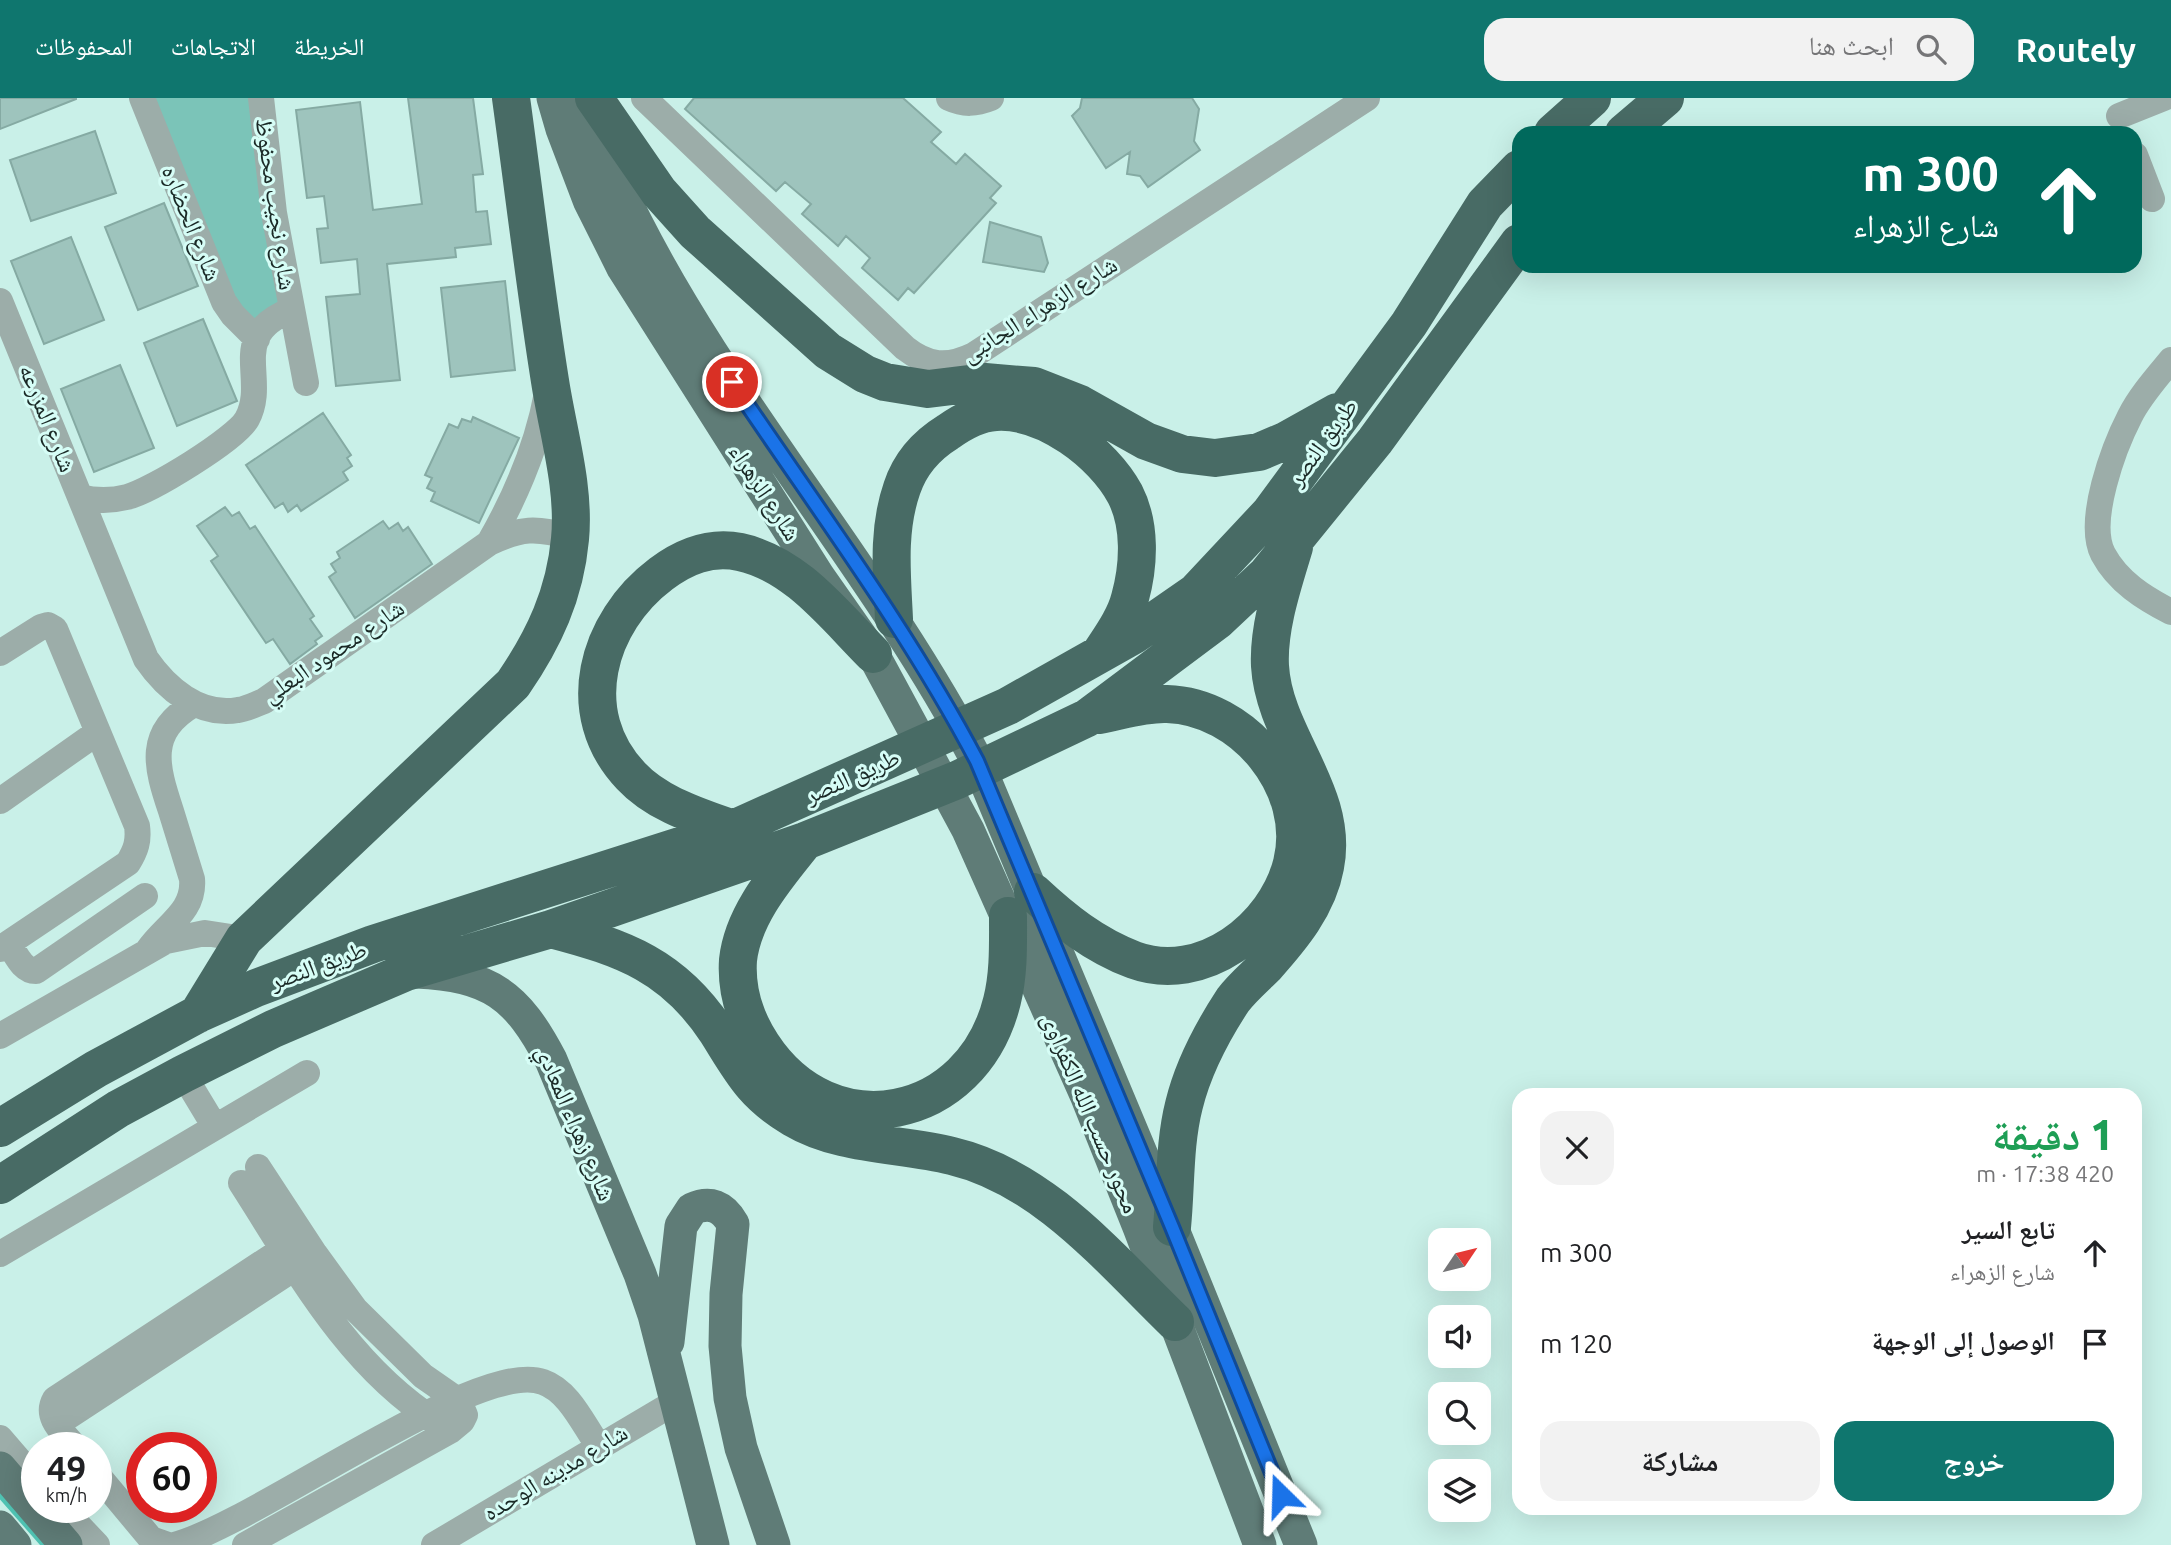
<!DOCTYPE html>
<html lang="ar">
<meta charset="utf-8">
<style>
body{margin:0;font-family:Ubuntu,"Noto Naskh Arabic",sans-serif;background:#f2f2f2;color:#202124;direction:rtl;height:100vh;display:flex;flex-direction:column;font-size:26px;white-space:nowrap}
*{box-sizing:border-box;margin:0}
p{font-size:23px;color:#757577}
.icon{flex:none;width:38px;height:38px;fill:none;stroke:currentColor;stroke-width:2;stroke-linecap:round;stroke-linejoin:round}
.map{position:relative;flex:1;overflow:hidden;direction:ltr}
.side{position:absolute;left:1512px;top:990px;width:630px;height:427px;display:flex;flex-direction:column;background:#fff;border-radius:21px;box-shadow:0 7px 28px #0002;direction:rtl}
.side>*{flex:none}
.top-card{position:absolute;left:1512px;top:28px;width:630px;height:147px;border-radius:21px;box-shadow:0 7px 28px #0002;direction:rtl;background:#00695c;color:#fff;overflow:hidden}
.needle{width:46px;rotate:55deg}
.buttons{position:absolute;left:1428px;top:1130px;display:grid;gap:14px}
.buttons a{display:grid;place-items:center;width:63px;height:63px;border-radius:14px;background:#fff;box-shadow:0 7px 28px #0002;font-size:35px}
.speed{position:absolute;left:21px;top:1334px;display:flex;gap:14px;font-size:35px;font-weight:700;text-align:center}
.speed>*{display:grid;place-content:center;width:91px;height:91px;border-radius:50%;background:#fff;box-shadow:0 7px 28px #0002;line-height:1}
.speed small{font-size:18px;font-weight:400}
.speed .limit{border:10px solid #d22;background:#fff;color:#111}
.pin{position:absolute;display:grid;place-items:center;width:60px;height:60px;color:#fff;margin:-30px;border:4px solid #fff;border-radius:50%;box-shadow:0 2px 7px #0007}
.me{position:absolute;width:77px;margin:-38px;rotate:338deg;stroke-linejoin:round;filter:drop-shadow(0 0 5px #0008)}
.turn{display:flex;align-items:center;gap:24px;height:147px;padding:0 28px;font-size:32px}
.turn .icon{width:91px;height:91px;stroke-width:2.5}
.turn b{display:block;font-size:49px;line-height:60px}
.round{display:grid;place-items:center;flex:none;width:74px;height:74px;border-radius:21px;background:#f2f2f2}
.headline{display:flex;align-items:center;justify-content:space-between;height:119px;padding:0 28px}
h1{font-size:42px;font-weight:800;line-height:52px;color:#1e9e55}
.primary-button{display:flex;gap:14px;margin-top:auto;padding:14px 28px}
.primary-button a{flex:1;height:80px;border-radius:21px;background:#0f766e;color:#fff;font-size:28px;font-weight:800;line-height:80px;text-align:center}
.primary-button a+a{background:#f2f2f2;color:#202124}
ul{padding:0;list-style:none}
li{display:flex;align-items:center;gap:21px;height:91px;padding:0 28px}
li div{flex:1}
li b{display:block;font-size:26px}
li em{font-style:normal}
header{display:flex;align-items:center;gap:42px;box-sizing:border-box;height:98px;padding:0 35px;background:#0f766e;color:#fff}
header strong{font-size:33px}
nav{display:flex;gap:38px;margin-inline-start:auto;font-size:24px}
.search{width:490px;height:63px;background:#f2f2f2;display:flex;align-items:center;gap:18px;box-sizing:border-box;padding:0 24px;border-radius:21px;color:#757577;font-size:26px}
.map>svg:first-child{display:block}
.green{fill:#7bc4b8}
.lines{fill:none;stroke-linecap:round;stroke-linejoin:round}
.stream{stroke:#50c4b4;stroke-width:6}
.building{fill:#9ec4bd;stroke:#85aaa3;stroke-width:2}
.minor{stroke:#9cada9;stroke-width:26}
.major{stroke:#5f7c77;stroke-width:33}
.highway{stroke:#486b65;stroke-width:38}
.route-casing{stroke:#114b97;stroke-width:18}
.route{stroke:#1a73e8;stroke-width:12}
.labels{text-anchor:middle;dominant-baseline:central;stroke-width:6;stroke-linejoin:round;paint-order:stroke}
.street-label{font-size:24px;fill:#1a2926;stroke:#d6fdf6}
</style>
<header>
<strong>Routely</strong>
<div class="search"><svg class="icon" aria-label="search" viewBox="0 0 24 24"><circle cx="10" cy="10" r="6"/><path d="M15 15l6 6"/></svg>ابحث هنا</div>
<nav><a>الخريطة</a><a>الاتجاهات</a><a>المحفوظات</a></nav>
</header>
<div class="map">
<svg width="2171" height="1447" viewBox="0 0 2171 1447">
<rect width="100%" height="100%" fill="#c9f0e8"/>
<path class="green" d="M151 0H254L283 204 256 228 230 200Z"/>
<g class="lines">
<path class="stream" d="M0 1397 44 1447"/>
</g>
<path class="building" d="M0 0H76V1L0 31Z
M408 0H473L483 76 473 77 476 114 487 113 491 146 455 150 456 159 387 166 400 282 336 288 326 199 360 196 357 161 321 165 317 131 328 130 324 98 307 100 296 12 360 4 373 112 422 106Z
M694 0H903L941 34 931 44 956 66 965 56 1001 88 990 100 996 105 914 195 908 190 898 202 862 170 870 160 846 138 838 148 802 116 811 106 785 84 776 93 685 11Z
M1082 0H1192L1199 11 1194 43 1200 52 1148 89 1140 78 1127 76 1130 54 1106 70 1072 18 1080 10Z
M95 33 116 95 31 123 10 62Z
M164 105 198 188 138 212 105 129Z
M990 124 1041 139 1048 165 1044 174 983 164Z
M71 139 104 222 44 246 11 163Z
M505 183 515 272 451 279 441 190Z
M203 221 237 303 177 328 144 245Z
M120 267 154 350 94 374 61 291Z
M323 315 351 357 347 360 352 368 343 374 348 382 301 413 297 407 288 414 283 405 275 410 246 367Z
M473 319 519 340 479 425 431 403 435 394 427 390 432 380 425 377 449 326 458 330 462 321 471 324Z
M225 409 232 418 239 414 250 431 255 428 314 518 310 521 322 538 315 543 317 546 290 566 273 541 266 545 211 463 218 458 197 428Z
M383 423 389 431 398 425 403 433 408 429 432 466 355 520 329 479 336 474 331 466 340 460 337 454Z"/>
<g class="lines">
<path class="minor" d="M142 0 224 204 233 217 257 241
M261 0 274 115 306 285
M644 0 905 250C928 268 947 270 974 257L1367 0
M949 0C964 7 976 6 991 0
M2119 18 2164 0
M2135 57 2152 101
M0 203 146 561C166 590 199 619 238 612 247 611 256 606 264 603L489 445C521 430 536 429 570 439
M2171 262C2157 279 2140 298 2130 318 2114 349 2086 423 2103 456 2118 484 2144 500 2171 514
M80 399C96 403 111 403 127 399 151 393 236 341 247 321 269 280 226 238 291 212
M489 445C516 398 537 349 547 295
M0 555 41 529 48 527 55 531 137 728C139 743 136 752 128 765L0 851
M0 703 98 634
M9 846C16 856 22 873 36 873L145 798
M148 852C165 827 195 814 192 781 185 758 178 736 171 713 156 668 146 634 194 606
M0 938 166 843 205 835 244 841
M183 976 215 1029
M241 1085C297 1172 347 1267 437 1324
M0 1156 307 975
M57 1326 310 1160
M0 1340 37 1383
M75 1349C64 1335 44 1320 55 1301L303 1138
M96 1375 151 1441 168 1447
M61 1409 97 1447
M174 1447C254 1427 477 1260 543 1284 569 1293 583 1326 598 1347
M245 1447 450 1333 462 1323 465 1317 459 1303 423 1278 355 1211 315 1156 258 1069
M434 1447 677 1303"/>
<path class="major" d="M553 0 562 31 589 102 623 170 819 479 873 556 968 732 1087 999 1139 1129 1260 1447
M582 0C669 246 857 434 977 663L1172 1129 1301 1447
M416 874C490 877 517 897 551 962L640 1176 654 1217 713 1447
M668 1244 681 1128 692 1111C710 1103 723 1108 733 1126L726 1196 725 1248 730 1300 741 1350 774 1447
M0 1370 66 1447
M0 1429 15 1447"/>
<path class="highway" d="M594 0 659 94 695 134 828 253 865 276 885 284 928 291 985 284 1034 288 1080 306 1146 343 1182 356 1215 360 1259 354 1285 343 1337 314
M1553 35 1592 0
M1624 35 1665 0
M894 521C892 477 887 433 902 390 910 366 927 347 948 334 962 324 978 315 996 314 1045 311 1103 355 1125 396 1141 427 1139 467 1130 500 1125 520 1111 539 1100 556
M733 731C697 718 657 706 631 678 571 615 597 524 661 476 685 458 710 448 740 454 796 466 834 517 873 556
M805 743C778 777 743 816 738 862 736 892 745 921 762 947 831 1052 972 1024 1002 903 1009 875 1008 846 1008 818
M1033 794C1063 822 1094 847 1134 862 1202 887 1276 830 1292 765 1311 689 1243 608 1167 606 1144 605 1121 613 1099 617
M551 831C624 850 674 868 717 934 741 972 752 996 793 1020 840 1048 899 1045 952 1058 1044 1080 1109 1160 1175 1224
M198 916 244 841 513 586C544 541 565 496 570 441 575 389 558 335 550 283 535 189 524 94 511 0
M0 1030 96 971 198 916 256 890 373 846 733 731 1008 608 1134 537 1196 494 1270 415 1409 226 1485 106 1519 71
M0 1087 118 1011 183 976 273 931 406 874 551 831 805 743 957 682 1087 620 1218 522 1267 476 1375 343 1519 145
M1172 1129C1176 1089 1174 1046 1184 1007 1193 970 1212 934 1233 902 1242 890 1255 879 1266 868 1291 840 1318 808 1325 769 1340 695 1274 639 1270 568 1268 529 1283 486 1294 449"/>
</g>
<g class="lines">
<g class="route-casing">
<path id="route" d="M732 284C815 408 907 530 977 663L1172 1129 1281 1397"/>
</g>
<use href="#route" class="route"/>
</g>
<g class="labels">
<g class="street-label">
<text transform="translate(276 106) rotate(82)">شارع نجيب محفوظ</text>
<text transform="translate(192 125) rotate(68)">شارع الحضاره</text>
<text transform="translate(1039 211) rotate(-32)">شارع الزهراء الجانبى</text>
<text transform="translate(48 320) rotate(68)">شارع المزرعه</text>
<text transform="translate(1322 344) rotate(-54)">طريق النصر</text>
<text transform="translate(765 394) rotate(57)">شارع الزهراء</text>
<text transform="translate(333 553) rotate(-34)">شارع محمود البعلي</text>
<text transform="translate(852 678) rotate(-24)">طريق النصر</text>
<text transform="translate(318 867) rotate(-20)">طريق النصر</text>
<text transform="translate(1091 1015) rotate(67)">محور حسب الله الكفراوى</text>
<text transform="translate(576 1025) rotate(67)">شارع زهراء المعادي</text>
<text transform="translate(555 1374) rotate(-31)">شارع مدينه الوحده</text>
</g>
</g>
</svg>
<div class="buttons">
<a><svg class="needle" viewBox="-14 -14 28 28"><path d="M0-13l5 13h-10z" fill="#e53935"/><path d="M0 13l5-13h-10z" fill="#757577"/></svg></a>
<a><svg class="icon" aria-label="sound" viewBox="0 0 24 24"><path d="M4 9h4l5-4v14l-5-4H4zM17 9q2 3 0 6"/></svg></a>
<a><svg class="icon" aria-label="search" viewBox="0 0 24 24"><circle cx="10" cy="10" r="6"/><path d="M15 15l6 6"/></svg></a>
<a><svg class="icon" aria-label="layers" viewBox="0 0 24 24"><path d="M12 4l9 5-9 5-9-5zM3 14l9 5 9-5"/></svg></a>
</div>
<div class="speed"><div>49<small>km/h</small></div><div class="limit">60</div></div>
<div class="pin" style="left:732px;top:284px;background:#d93025"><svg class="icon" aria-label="arrive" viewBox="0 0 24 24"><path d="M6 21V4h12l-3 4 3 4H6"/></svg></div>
<svg class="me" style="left:1281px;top:1397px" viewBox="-20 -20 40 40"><path d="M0-17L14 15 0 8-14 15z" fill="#1a73e8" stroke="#fff" stroke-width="4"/></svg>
<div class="top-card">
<div class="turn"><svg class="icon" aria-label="ahead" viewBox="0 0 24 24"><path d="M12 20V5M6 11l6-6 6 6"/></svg><div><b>300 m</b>شارع الزهراء</div></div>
</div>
<section class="side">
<div class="headline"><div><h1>1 دقيقة</h1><p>420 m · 17:38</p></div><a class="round"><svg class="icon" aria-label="close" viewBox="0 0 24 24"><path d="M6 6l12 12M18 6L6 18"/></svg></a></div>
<ul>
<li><svg class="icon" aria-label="ahead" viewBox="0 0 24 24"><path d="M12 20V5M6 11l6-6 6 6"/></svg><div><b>تابع السير</b><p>شارع الزهراء</p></div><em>300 m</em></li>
<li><svg class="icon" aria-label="arrive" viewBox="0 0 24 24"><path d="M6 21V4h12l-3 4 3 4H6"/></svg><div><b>الوصول إلى الوجهة</b></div><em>120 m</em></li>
</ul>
<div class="primary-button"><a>خروج</a><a>مشاركة</a></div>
</section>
</div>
